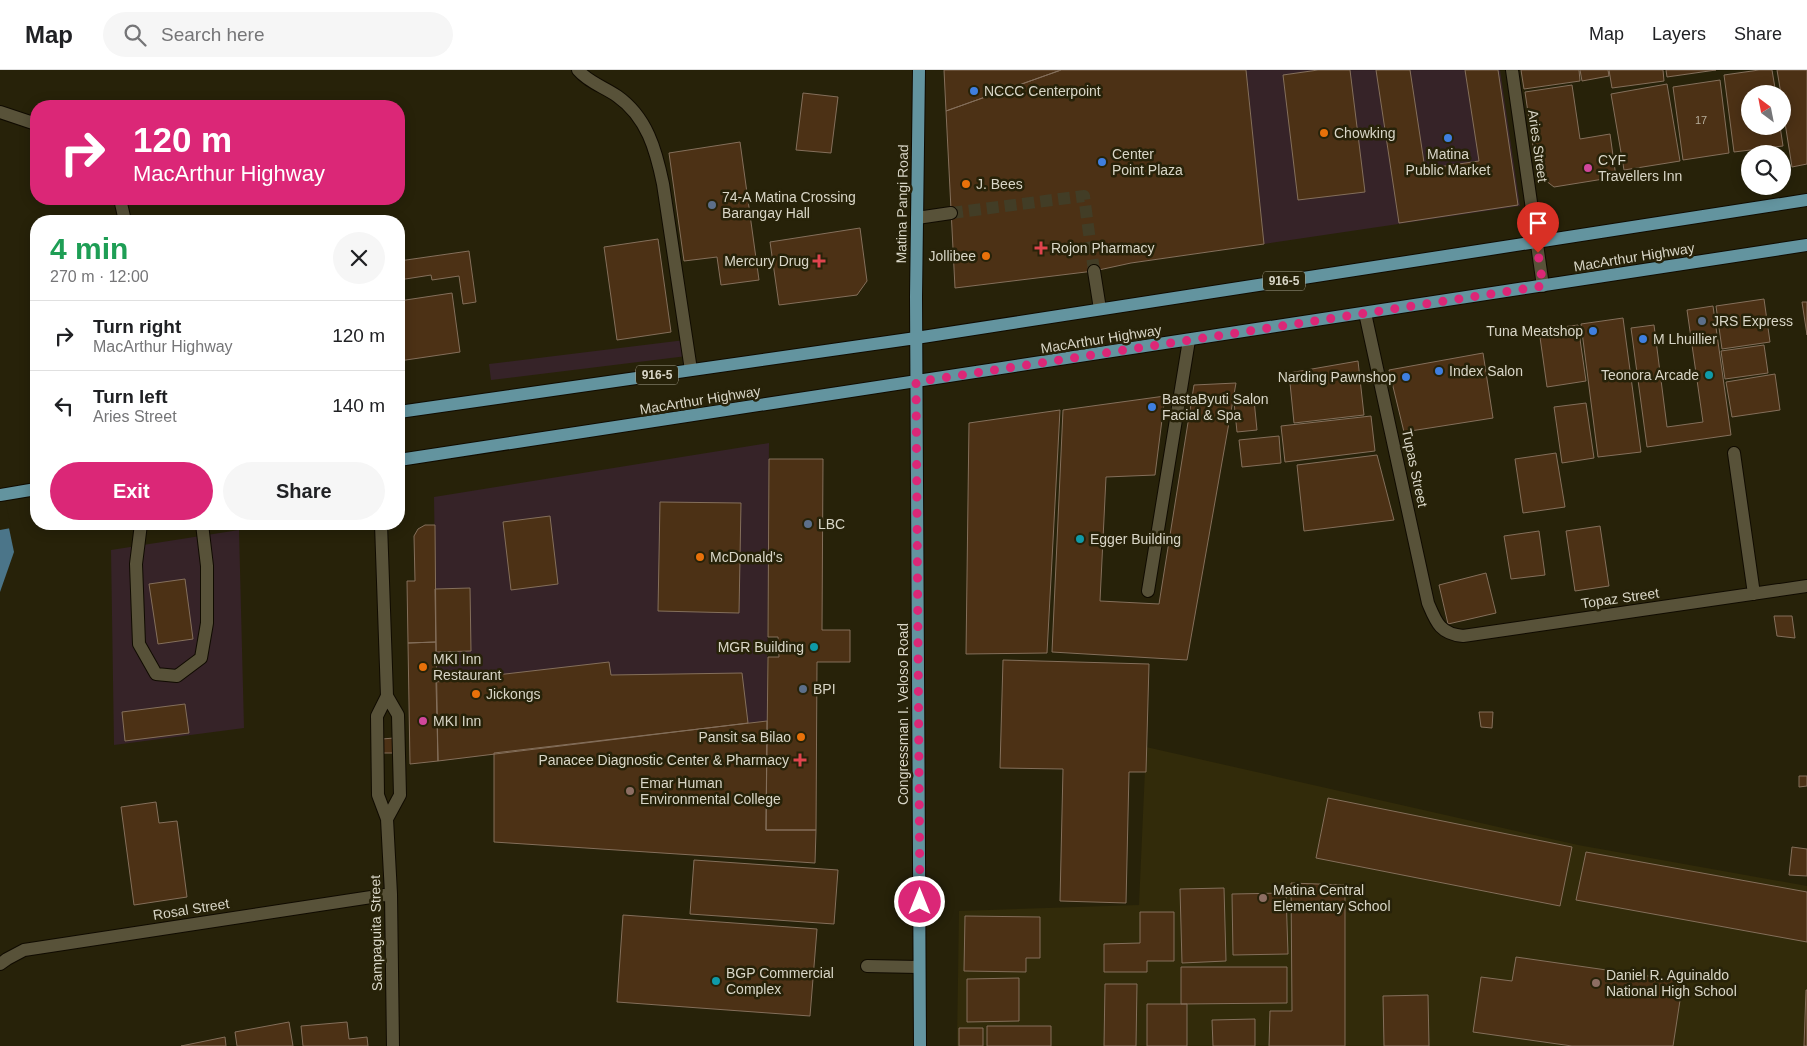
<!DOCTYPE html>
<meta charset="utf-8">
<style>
body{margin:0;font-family:Helvetica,sans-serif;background:#f6f6f6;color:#202124;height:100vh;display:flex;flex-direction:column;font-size:19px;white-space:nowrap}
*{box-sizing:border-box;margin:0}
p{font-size:16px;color:#757577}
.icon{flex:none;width:28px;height:28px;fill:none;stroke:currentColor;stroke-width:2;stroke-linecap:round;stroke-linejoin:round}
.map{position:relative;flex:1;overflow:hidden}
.panel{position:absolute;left:30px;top:145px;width:375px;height:315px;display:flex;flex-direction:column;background:#fff;border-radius:20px;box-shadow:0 2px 12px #0003}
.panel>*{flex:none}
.banner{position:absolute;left:30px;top:30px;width:375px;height:105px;border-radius:20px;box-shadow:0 2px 12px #0003;background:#db2777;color:#fff;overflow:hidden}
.needle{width:32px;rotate:328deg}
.tools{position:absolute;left:1741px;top:15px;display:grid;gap:10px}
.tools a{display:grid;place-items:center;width:50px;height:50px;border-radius:50%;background:#fff;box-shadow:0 2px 12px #0003;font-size:25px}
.pin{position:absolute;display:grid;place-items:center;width:42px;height:42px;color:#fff;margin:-51px -21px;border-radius:50% 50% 50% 0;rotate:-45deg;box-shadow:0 0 5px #0007}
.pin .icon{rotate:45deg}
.me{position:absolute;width:55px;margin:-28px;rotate:0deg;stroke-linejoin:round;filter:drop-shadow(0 0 4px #0008)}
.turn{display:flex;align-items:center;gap:18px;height:105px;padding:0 20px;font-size:22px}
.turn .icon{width:65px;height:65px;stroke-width:2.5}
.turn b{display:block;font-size:35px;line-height:42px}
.round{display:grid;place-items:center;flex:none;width:52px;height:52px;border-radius:26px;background:#f6f6f6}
.summary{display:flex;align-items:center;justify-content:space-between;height:85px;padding:0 20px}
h1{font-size:30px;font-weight:700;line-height:38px;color:#1e9e55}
.button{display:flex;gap:10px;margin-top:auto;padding:10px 20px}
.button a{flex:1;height:58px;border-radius:30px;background:#db2777;color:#fff;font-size:20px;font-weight:700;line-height:58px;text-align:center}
.button a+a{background:#f6f6f6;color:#202124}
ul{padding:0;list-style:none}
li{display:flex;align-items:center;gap:15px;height:70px;padding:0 20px;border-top:1px solid #e0e0e0}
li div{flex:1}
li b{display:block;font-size:19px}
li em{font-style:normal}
header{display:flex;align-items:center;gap:30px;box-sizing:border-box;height:70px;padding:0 25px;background:#fff;border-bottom:1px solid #e0e0e0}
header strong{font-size:24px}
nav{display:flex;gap:28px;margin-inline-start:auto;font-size:18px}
.search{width:350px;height:45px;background:#f6f6f6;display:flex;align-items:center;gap:12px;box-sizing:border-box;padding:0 18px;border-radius:28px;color:#757577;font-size:19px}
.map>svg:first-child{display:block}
.commercial{fill:#362328}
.built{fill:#322b0a}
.water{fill:#4b7589}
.pier{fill:#272209}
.building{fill:#4c3115;stroke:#846f5b}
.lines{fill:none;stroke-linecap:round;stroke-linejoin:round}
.minor-tunnel{stroke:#423d26;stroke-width:12;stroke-dasharray:12 6;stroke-linecap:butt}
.minor-casing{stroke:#100b00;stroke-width:14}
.major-casing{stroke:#100b00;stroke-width:14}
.minor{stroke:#585239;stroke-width:12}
.major{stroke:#63949f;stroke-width:12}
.route{stroke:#db2777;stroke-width:9;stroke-dasharray:0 16.2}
.shop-dot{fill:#3f7fe0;stroke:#272209;stroke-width:2}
.food-dot{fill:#e8710a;stroke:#272209;stroke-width:2}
.hotel-dot{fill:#d1479c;stroke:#272209;stroke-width:2}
.service-dot{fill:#5c6f8a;stroke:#272209;stroke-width:2}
.health-dot{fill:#e0444e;stroke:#272209;stroke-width:2}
.culture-dot{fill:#0f9aa8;stroke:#272209;stroke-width:2}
.education-dot{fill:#8d6e63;stroke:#272209;stroke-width:2}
.labels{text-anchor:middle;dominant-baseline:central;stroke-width:5;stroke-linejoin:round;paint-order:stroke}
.number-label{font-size:11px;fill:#b6ad9a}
.shield{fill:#272209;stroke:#a4a08e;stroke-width:1}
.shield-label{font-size:12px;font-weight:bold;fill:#d9d6c7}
.poi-label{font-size:14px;fill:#d9d6c7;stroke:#272209;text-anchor:start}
.street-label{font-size:14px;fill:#d9d6c7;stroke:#272209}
</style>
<header>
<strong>Map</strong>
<div class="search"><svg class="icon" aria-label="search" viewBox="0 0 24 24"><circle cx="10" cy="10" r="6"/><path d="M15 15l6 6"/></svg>Search here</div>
<nav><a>Map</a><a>Layers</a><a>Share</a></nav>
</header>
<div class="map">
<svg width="1807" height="976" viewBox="0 0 1807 976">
<rect width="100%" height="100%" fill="#272209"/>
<path class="commercial" d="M1246 0H1500L1520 136 1264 174Z
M685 270 687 286 491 310 489 294Z
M769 373 767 651 438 691 434 427Z
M239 460 244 658 114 675 111 480Z"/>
<path class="built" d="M1146 677 1578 775 1807 816V976H957L959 841 1139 835Z"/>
<path class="water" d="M0 415 14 482 0 522Z"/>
<path class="pier" d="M0 412 2 414 11 458 0 460Z"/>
<path class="building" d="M944 0H1061L946 41Z
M1061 0H1246L1264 174 1131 193 1094 201 955 218 946 41Z
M1318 0H1350L1365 122 1298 130 1283 5Z
M1376 0H1410L1425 99 1479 91 1465 0H1498L1518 135 1399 153Z
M1521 0H1579L1580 11 1524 19Z
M1580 0H1608L1609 6 1582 11Z
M1609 0H1663L1664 11 1612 18Z
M1666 0H1716L1667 7Z
M1759 0H1772L1776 24H1750V56H1780L1783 76 1734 82 1724 5Z
M1777 0H1807V94L1792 97 1782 34V24H1781Z
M1720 10 1729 83 1683 90 1673 17Z
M1667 14 1680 91 1624 100 1611 24Z
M1572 15 1580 69 1610 64 1616 107 1554 117 1537 104 1525 22Z
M803 23 838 27 831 83 796 80Z
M740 72 759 210 721 215 717 187 684 191 669 83Z
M860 158 867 211 857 225 779 235 770 172Z
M658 169 671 262 617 270 604 177Z
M469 181 476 232 463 234 459 206 432 210 431 205 399 210V191Z
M452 223 460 282 399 291V231Z
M1764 229 1770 272 1722 279 1716 236Z
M1802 232H1807V265Z
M1713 236 1731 365 1647 377 1631 258 1654 255 1667 357 1703 352 1687 240Z
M1623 248 1641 382 1598 387 1581 254Z
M1578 255 1586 311 1547 317 1539 260Z
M1764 275 1768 303 1725 309 1721 281Z
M1483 283 1493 348 1404 362 1389 300Z
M1358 291 1364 345 1294 353 1289 303Z
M1775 304 1780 340 1732 347 1726 312Z
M1236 313 1187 590 1052 582 1063 340 1165 326 1155 405 1106 407 1100 531 1159 534 1194 315Z
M1254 330 1257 360 1237 362 1234 332Z
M1586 333 1594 388 1562 393 1554 337Z
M1060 340 1047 583 966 584 969 353Z
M1371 346 1375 381 1285 392 1281 356Z
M1279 366 1281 393 1242 397 1239 370Z
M1556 383 1565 437 1523 443 1515 389Z
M1377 385 1394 450 1304 461 1297 395Z
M769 389H823L822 560H850V592H817L816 760H766L768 587H779L778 567H768Z
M660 432 741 433 739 543 658 541Z
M550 446 558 514 511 520 503 452Z
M425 455H435L436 572 408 573 407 511H415L414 466 418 459Z
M1600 456 1609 516 1575 521 1566 461Z
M1539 461 1545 505 1511 509 1504 466Z
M1486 503 1496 543 1448 554 1439 515Z
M185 509 193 569 158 574 149 514Z
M470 518 471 581 436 582 435 519Z
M1774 546H1792L1795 568 1777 566Z
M436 572 438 691 410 694 408 573Z
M1003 590 1149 594 1146 702H1129L1126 833 1060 831 1063 699 1000 698Z
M609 592 611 605 742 603 748 653 438 691 436 612Z
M185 634 189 663 125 671 122 642Z
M1479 642H1493L1492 658 1481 657Z
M767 651 766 760H816L815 793 494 772V683Z
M394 668V683H382V669Z
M1799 706H1807V716L1799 717Z
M1328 728 1572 777 1560 836 1316 788Z
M156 732 159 753 177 751 187 827 134 835 121 737Z
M1792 777 1807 779V806L1789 805Z
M1586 782 1807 822V872L1576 830Z
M694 790 838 800 834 854 690 844Z
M1291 813 1345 815V976H1269L1270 941H1292Z
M1224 818 1226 891 1182 893 1180 819Z
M1286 823 1288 884 1233 885 1232 824Z
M1140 842H1174V891H1147V902H1104V874L1140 873Z
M623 845 817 859 810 946 617 932Z
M965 846 1040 847V888H1026V902L964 901Z
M1516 887 1683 911 1673 976H1572L1473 962 1481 907 1512 911Z
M1181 897H1287V933L1181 934Z
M1019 908V951L967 952V909Z
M1105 914H1137L1136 976H1104Z
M1806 920H1807V976H1804Z
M1428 925 1429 976H1384L1383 926Z
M1147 934H1187V976H1147Z
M1255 949V976H1213L1212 950Z
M289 952 293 976H237L235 962Z
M347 952 349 969 367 967 368 976H303L301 956Z
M987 956H1051V976H987Z
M959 958H983V976H959Z
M225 967 226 976H181Z"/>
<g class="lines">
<path class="minor-tunnel" d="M951 143 1084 126 1094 201"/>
<g class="minor-casing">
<path id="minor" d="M578 0C588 12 604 17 617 26 647 47 656 80 663 114L691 300
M1512 0 1543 216
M0 42 36 54
M120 129 125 151
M917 148 951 143
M1094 201 1100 239
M1365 243 1428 533C1436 552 1440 564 1463 566L1807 516
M1734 383 1754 524
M141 454 136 494 139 574 156 604 177 606 201 588 207 553V496L202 454
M381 454 387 626 377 646 378 725 387 749 391 824 393 976
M1148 521 1189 270
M387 626 398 645 400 725 387 749
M0 894 7 889 24 880 391 824
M867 896 919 897"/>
</g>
<g class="major-casing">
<path id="major" d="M919 0 916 227 920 976
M399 342 916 268 1807 130
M399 390 1807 175
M0 425 36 419"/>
</g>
<use href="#minor" class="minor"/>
<use href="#major" class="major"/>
</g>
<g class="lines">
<path class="route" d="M920 832 916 312 1543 216 1538 183"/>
</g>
<g class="shop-dot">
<circle cx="974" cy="21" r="5"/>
<circle cx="1448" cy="68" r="5"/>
<circle cx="1102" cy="92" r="5"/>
<circle cx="1593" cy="261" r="5"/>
<circle cx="1643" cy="269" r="5"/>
<circle cx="1439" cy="301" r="5"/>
<circle cx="1406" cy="307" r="5"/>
<circle cx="1152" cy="337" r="5"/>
</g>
<g class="food-dot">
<circle cx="1324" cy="63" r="5"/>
<circle cx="966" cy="114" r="5"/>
<circle cx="986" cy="186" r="5"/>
<circle cx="700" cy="487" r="5"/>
<circle cx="423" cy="597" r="5"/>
<circle cx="476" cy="624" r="5"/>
<circle cx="801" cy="667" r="5"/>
</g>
<g class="hotel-dot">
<circle cx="1588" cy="98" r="5"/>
<circle cx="423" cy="651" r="5"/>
</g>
<g class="service-dot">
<circle cx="712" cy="135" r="5"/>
<circle cx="1702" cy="251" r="5"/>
<circle cx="808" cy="454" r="5"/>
<circle cx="803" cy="619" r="5"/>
</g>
<g class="health-dot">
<path d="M1038.5 170.5h5v5h5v5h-5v5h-5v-5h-5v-5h5z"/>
<path d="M816.5 183.5h5v5h5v5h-5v5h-5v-5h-5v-5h5z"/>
<path d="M797.5 682.5h5v5h5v5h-5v5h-5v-5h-5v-5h5z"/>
</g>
<g class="culture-dot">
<circle cx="1709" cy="305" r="5"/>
<circle cx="1080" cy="469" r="5"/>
<circle cx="814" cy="577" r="5"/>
<circle cx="716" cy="911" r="5"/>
</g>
<g class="education-dot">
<circle cx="630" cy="721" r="5"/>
<circle cx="1263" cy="828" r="5"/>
<circle cx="1596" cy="913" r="5"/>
</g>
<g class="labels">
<g class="number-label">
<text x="1701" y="50">17</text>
</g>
<g class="shield">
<rect x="1263" y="201.5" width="42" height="19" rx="4"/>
<rect x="636" y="295.5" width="42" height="19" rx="4"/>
</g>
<g class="shield-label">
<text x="1284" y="211">916-5</text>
<text x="657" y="305">916-5</text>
</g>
<g class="poi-label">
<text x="984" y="21">NCCC Centerpoint</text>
<text x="1334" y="63">Chowking</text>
<text x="1112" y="84">Center<tspan x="1112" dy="16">Point Plaza</tspan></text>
<text x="1448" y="84" text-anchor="middle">Matina<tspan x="1448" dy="16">Public Market</tspan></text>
<text x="1598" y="90">CYF<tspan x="1598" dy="16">Travellers Inn</tspan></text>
<text x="976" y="114">J. Bees</text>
<text x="722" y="127">74-A Matina Crossing<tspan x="722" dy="16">Barangay Hall</tspan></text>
<text x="1051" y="178">Rojon Pharmacy</text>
<text x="976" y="186" text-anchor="end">Jollibee</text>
<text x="809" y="191" text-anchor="end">Mercury Drug</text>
<text x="1712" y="251">JRS Express</text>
<text x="1583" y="261" text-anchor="end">Tuna Meatshop</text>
<text x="1653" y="269">M Lhuillier</text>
<text x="1449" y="301">Index Salon</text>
<text x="1699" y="305" text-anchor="end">Teonora Arcade</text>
<text x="1396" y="307" text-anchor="end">Narding Pawnshop</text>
<text x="1162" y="329">BastaByuti Salon<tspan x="1162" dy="16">Facial &amp; Spa</tspan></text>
<text x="818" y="454">LBC</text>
<text x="1090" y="469">Egger Building</text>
<text x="710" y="487">McDonald's</text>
<text x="804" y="577" text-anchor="end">MGR Building</text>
<text x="433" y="589">MKI Inn<tspan x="433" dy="16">Restaurant</tspan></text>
<text x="813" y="619">BPI</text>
<text x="486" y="624">Jickongs</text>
<text x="433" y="651">MKI Inn</text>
<text x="791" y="667" text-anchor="end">Pansit sa Bilao</text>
<text x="789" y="690" text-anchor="end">Panacee Diagnostic Center &amp; Pharmacy</text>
<text x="640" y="713">Emar Human<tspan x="640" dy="16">Environmental College</tspan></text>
<text x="1273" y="820">Matina Central<tspan x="1273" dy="16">Elementary School</tspan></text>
<text x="726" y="903">BGP Commercial<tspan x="726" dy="16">Complex</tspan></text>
<text x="1606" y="905">Daniel R. Aguinaldo<tspan x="1606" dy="16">National High School</tspan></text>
</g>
<g class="street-label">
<text transform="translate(1538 76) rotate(82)">Aries Street</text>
<text transform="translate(902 134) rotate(-89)">Matina Pangi Road</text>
<text transform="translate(1634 187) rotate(-9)">MacArthur Highway</text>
<text transform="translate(1101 269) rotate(-9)">MacArthur Highway</text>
<text transform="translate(700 330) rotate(-9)">MacArthur Highway</text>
<text transform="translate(1415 398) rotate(78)">Tupas Street</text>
<text transform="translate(1620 528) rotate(-8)">Topaz Street</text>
<text transform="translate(903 644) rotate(-90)">Congressman I. Veloso Road</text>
<text transform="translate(191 839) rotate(-9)">Rosal Street</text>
<text transform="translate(376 863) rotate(-91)">Sampaguita Street</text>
</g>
</g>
</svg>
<div class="tools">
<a><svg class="needle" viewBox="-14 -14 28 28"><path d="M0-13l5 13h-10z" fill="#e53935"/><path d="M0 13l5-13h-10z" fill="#757577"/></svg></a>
<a><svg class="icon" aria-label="search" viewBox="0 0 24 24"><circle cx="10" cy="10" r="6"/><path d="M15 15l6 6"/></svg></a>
</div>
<div class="pin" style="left:1538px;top:183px;background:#d93025"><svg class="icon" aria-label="arrive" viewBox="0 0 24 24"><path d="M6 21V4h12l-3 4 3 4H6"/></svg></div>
<svg class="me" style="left:920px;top:832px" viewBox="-20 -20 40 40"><circle r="17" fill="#db2777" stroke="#fff" stroke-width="3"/><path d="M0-11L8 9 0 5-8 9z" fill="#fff"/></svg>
<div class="banner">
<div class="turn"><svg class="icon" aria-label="right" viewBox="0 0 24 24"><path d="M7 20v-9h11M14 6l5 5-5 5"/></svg><div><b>120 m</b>MacArthur Highway</div></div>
</div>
<section class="panel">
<div class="summary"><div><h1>4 min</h1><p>270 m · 12:00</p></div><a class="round"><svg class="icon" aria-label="close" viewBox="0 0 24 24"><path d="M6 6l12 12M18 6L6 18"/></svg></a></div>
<ul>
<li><svg class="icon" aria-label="right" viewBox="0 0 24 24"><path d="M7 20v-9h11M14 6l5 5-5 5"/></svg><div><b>Turn right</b><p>MacArthur Highway</p></div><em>120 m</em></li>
<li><svg class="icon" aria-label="left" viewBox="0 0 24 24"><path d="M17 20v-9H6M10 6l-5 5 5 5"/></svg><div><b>Turn left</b><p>Aries Street</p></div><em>140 m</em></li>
</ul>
<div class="button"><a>Exit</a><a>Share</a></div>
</section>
</div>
